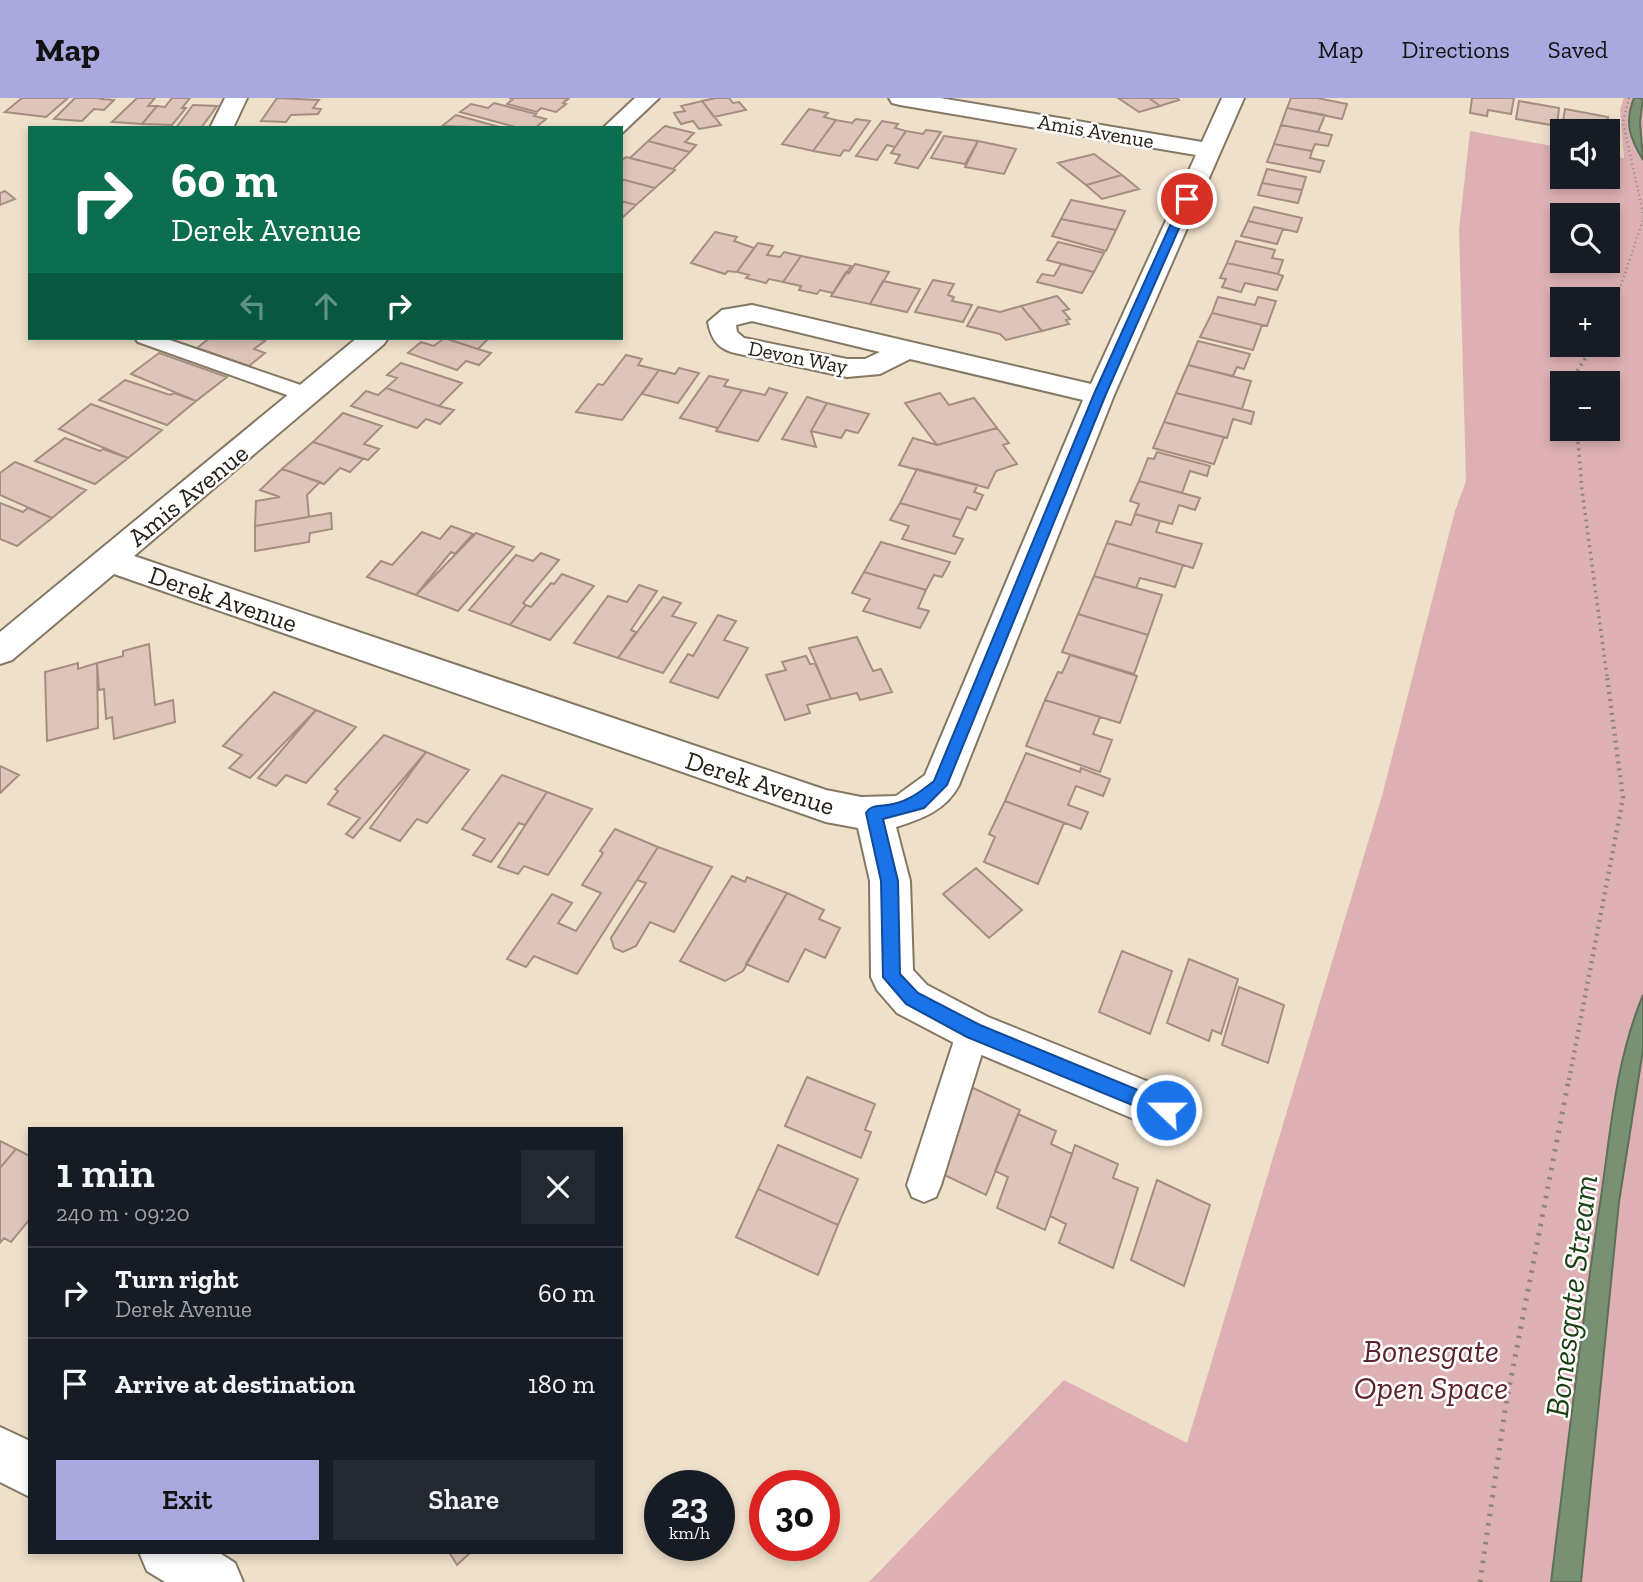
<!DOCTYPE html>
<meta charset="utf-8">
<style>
body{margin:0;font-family:"Zilla Slab",serif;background:#242831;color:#f1f3f6;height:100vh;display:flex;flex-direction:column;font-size:26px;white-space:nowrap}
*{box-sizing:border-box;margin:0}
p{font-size:23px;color:#9ea1a6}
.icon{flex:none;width:38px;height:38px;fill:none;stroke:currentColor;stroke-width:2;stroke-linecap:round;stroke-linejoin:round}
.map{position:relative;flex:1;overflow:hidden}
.drawer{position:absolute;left:28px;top:1029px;width:595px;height:427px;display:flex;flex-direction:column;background:#171b24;border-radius:0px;box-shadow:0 4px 10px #0003}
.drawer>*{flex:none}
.hud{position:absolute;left:28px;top:28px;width:595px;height:214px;border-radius:0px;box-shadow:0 4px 10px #0003;background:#0b6e4f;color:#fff;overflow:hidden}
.controls{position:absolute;left:1550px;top:21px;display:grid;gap:14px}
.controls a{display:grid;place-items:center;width:70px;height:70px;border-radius:0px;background:#171b24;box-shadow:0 4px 10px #0003;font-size:35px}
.speed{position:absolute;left:644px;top:1372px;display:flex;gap:14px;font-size:35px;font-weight:700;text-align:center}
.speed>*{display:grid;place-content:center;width:91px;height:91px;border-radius:50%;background:#171b24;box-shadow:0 4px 10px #0003;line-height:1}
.speed small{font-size:18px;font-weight:400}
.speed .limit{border:10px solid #d22;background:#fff;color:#111}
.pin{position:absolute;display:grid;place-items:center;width:60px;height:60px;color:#fff;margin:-30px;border:4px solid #fff;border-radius:50%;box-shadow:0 2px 7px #0007}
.me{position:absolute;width:77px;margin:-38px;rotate:292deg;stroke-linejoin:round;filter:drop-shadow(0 0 5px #0008)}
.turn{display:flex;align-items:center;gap:24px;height:147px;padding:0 28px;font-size:32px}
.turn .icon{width:91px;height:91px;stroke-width:2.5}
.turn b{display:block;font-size:49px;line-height:60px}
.lanes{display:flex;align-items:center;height:66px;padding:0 28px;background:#0003;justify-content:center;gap:35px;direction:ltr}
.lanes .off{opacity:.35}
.round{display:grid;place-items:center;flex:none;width:74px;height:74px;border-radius:0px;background:#242831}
.headline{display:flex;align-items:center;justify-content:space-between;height:119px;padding:0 28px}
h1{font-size:42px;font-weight:600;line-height:52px}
.primary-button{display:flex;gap:14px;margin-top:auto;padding:14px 28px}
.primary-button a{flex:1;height:80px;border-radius:0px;background:#a9a8df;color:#111;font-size:28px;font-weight:600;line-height:80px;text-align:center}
.primary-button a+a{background:#242831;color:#f1f3f6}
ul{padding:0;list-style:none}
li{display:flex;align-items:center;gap:21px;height:91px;padding:0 28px;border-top:2px solid #363941}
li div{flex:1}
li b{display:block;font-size:26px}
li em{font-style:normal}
header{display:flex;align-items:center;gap:42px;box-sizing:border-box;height:98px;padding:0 35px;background:#a9a8df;color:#111}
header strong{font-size:33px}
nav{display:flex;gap:38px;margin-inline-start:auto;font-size:24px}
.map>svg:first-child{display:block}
.green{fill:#ddb1b4;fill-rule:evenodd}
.water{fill:#789173;stroke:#5f6f58;stroke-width:2}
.building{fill:#dfc5b9;stroke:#a58d82;stroke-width:2}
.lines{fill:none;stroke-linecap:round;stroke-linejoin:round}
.service-casing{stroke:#847763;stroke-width:4}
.minor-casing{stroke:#847763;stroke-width:4}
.path-far3{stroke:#928777;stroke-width:2.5;stroke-dasharray:1 3.5;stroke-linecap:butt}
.path-far2{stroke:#928777;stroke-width:3.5;stroke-dasharray:2 4.5;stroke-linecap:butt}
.path-far1{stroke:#928777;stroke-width:4.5;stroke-dasharray:2 5;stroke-linecap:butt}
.path{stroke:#928777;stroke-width:5;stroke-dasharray:2.5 7;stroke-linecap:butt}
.service{fill:#fff;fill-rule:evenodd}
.minor{fill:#fff;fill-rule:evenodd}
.route{fill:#1a73e8;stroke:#114b97;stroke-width:2}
.labels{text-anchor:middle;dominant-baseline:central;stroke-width:5;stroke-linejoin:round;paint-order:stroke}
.far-street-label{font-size:21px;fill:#262018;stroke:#fff}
.street-label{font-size:26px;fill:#262018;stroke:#fff}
.near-park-label{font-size:32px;font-style:italic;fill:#5b232b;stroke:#fff}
.near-water-label{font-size:33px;font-style:italic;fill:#1a3f13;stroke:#fff}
</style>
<header>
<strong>Map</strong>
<nav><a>Map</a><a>Directions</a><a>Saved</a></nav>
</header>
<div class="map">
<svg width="1643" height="1484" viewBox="0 0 1643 1484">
<rect width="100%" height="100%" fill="#efe0ca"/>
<path class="green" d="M1624 0H1643V1484H869L1064 1282 1187 1345 1382 698 1455 413 1466 383 1459 131 1470 33 1563 50V79H1608V58L1624 60 1620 11ZM1563 117H1608V163H1563ZM1563 201H1608V247H1563ZM1563 285H1608V331H1563Z"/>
<path class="water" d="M1634 0H1643L1640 24 1643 62C1630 41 1624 24 1634 0Z
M1643 897V952L1619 1104 1581 1484H1551C1567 1356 1581 1227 1601 1099 1611 1030 1616 961 1643 897Z"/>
<path class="building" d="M22 0H68L46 19 5 14Z
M75 0H104L102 1 114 2 104 12 94 11 82 23 54 21Z
M137 0H155L148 8H157L142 26 112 24Z
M172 0H190L182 10H186L172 27 142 26 157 8 165 9Z
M277 0 319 2 313 10 321 11 318 16 291 17 286 24 261 23Z
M509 0H563L568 1 563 5 566 6 556 14 541 10 537 14 507 6 513 1Z
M716 0H729L733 5 739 4 746 12 714 19 702 3Z
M1118 0H1149L1160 8 1139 14Z
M1149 0H1177L1179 2 1160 8Z
M1291 0H1317L1347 6 1342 21 1287 10Z
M1472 0H1514L1511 16 1488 12 1487 18 1470 15Z
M702 3 721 27 699 31 693 23 681 26 674 15 685 13 681 8Z
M1519 3 1559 10 1557 28 1516 21Z
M494 5 536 16 534 18 546 21 535 30H509L512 28 460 14 471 6 488 10Z
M193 7 217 8 201 30H176Z
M1287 10 1325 17 1318 34 1281 27Z
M809 11 828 15 824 19 836 22 813 53 782 46Z
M1565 11 1608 19 1606 33H1565L1562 30Z
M456 17 503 30 442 28Z
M856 21 870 23 849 53 844 52 840 58 813 53 836 22 852 25Z
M882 23 898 26 895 30 906 33 895 49 887 47 877 62 856 58Z
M1281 27 1318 34 1332 37 1328 48 1315 46 1312 53 1274 46Z
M665 28 694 35 685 44 696 47 690 54 648 43Z
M926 32 941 34 918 70 895 65 900 57 891 55 906 33 923 36Z
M944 38 978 43 965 66 931 60Z
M648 43 690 54 673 71 630 60Z
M978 43 1016 51 1004 76 965 69Z
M1274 46 1312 53 1310 60 1324 63 1320 74 1267 64Z
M1094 56 1122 77 1086 87 1058 65Z
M626 59 673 71 675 72 655 90 621 81V63Z
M1267 71 1306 79 1302 92 1262 85Z
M1122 77 1139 91 1102 101 1086 87Z
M621 81 655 90 636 107 621 103Z
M1262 85 1302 92 1298 105 1258 97Z
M5 93 15 101 0 107V95Z
M1071 102 1125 113 1116 132 1061 121Z
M621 103 636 107 621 121Z
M1254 109 1302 120 1297 134 1248 123Z
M1061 121 1116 132 1106 153 1052 138Z
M1248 123 1283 131 1277 146 1241 138Z
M715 134 737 139 734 143 754 150 737 174 728 173 725 176 691 165Z
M1236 143 1275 152 1272 160 1283 162 1278 176 1227 165Z
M1058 144 1104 155 1094 174 1047 162Z
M758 145 773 148 767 157 780 159 784 154 801 158 783 184 769 181 766 185 746 180 749 177 737 174Z
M801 158 851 168 833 195 820 192 817 196 799 192 801 188 783 184Z
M1227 165 1278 176 1283 178 1277 192 1245 185 1241 194 1222 189 1226 181 1220 180Z
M855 166 889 174 870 206 831 198 846 174 849 175Z
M1061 166 1094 174 1082 195 1037 184 1042 176 1054 178Z
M933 182 954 186 948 197 954 199 952 203 972 207 963 224 915 214Z
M883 183 920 191 907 214 870 206Z
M1057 198 1069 211 1063 213 1070 221 1066 222 1069 226 1042 233 1021 208Z
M1218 199 1255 207 1258 199 1276 203 1267 228 1212 215Z
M1021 208 1042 233 1006 242 1000 236 967 228 978 209 1000 214Z
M1212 215 1262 227 1253 252 1200 239Z
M202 240H256L265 243 254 251 265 255 249 268 197 250 207 242Z
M444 240H489L478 251Z
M444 240 478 251 491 255 479 267 466 263 457 272 408 255 421 244 434 248Z
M1198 243 1250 256 1244 271 1237 269 1233 278 1188 267Z
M159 255 227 279 196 303 131 276Z
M626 257 642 261 638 267 659 272 622 322 576 314 598 286 603 287Z
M401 265 462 285 439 308 386 290 397 280 387 277Z
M1188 267 1251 283 1242 311 1176 295Z
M679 270 699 275 678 305 642 296 659 272 675 276Z
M709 278 728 282 724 288 742 292 718 330 680 320Z
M125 282 170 297 174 295 196 303 167 327 99 302Z
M386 290 439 308 454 312 440 326 426 321 417 330 351 308 366 293 378 297Z
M769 290 787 295 758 343 716 333 742 292 765 297Z
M940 295 949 307 974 300 997 330 937 347 905 305Z
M1176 295 1254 314 1251 326 1233 321 1227 340 1164 324Z
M807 299 827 305 811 333 816 349 782 341Z
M827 305 869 316 858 335 846 332 841 340 811 333Z
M91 306 162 332 128 360 59 331Z
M343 315 382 328 364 346 379 351 368 362 313 344Z
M1164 324 1224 339 1214 366 1153 350Z
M997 330 1009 345 1003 347 1017 366 996 373 988 390 899 367 913 340 937 347Z
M65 340 100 353 103 351 128 360 95 386 35 363Z
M313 344 363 361 350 374 340 370 324 386 282 371Z
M1157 354 1210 368 1207 378 1190 373 1182 395 1139 383 1148 360 1154 361Z
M15 364 86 392 52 420 0 397V375Z
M282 371 320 384 307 397 309 419 255 428 256 403 280 399 260 392Z
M917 371 978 387 974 394 983 397 976 412 967 409 961 422 900 405Z
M1139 383 1200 400 1195 412 1179 407 1172 426 1135 416 1139 406 1130 403Z
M0 405 23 414 28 410 52 420 17 448 0 441Z
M900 405 961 422 953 438 963 441 955 456 902 441 909 428 890 422Z
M331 415 332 431 310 435 309 444 255 453V428Z
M1135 416 1160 423 1156 434 1202 446 1193 470 1107 445 1116 423 1131 427Z
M451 428 473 436 455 456 451 454 416 497 367 479 381 463 392 467 422 434 440 441Z
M476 435 514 449 458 513 416 497Z
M881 444 950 464 942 479 934 477 926 492 864 474Z
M1107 445 1183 467 1175 489 1140 480 1136 490 1094 478Z
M541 455 559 462 523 505 526 507 510 527 469 512 516 457 533 463Z
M864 474 926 492 918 510 929 513 920 530 863 513 870 501 852 495Z
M562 476 594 488 550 542 510 527 526 507 531 509 551 485 554 486Z
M1094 478 1162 497 1148 537 1078 516Z
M639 487 657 493 631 532 636 534 618 560 574 545 608 498 627 504Z
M663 499 681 505 672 518 696 525 663 575 618 560Z
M1078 516 1148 537 1134 576 1062 554Z
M718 517 736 523 724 542 748 550 718 600 670 584 688 556 693 558Z
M857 539 873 573 881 571 892 594 860 602 857 595 831 601 809 550Z
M149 546 155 607 173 602 175 624 114 641 112 619 106 621 104 591 99 592 97 565 123 558V553Z
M1070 557 1137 578 1120 625 1045 602 1058 574 1062 575Z
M806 558 810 566 815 565 831 601 807 607 810 615 785 622 766 577 786 572 782 564Z
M78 565V571L97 565 98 630 47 643 45 574Z
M274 594 316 612 250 680 229 670 242 657 223 648Z
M1045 602 1100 619 1093 636 1112 642 1100 674 1026 648Z
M316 612 356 629 306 685 286 677 276 688 258 680Z
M384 637 426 654 353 740 346 736 360 720 328 706 338 693 335 691Z
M426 654 469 672 427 725 417 721 400 743 370 730Z
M1026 655 1080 674 1081 670 1110 681 1103 698 1076 688 1068 707 1088 714 1081 731 1005 703Z
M0 668 19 677 0 695Z
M502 677 547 694 525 727 519 725 491 764 473 757 485 741 462 731Z
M547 694 592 711 548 777 524 768 518 776 498 769Z
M1005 703 1064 725 1038 786 984 764 995 739 989 736Z
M615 731 658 749 577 876 534 858 526 869 507 861 552 796 572 805 558 825 576 833 601 795 582 787 603 755 600 753Z
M658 749 712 769 674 834 650 824 636 848 623 854 614 850 611 840 646 785 637 782Z
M976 770 1022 812 989 840 943 796Z
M732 778 745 784 747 779 787 795 743 873 725 883 680 863Z
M787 795 824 812 819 821 840 830 825 860 805 851 788 884 746 866Z
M1122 853 1172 873 1150 936 1099 914Z
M1189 861 1238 881 1221 936 1212 932 1209 943 1167 925Z
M1239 889 1284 907 1268 965 1222 947Z
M807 979 875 1006 865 1032 871 1034 861 1060 785 1028Z
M971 989 1020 1012 986 1097 934 1072Z
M1018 1016 1056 1033 1051 1046 1072 1056 1045 1132 997 1110 1008 1079 995 1073Z
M0 1043 16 1051 0 1070Z
M778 1047 858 1081 838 1127 758 1091Z
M1075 1047 1118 1066 1113 1080 1138 1090 1113 1170 1059 1145 1066 1126 1050 1118Z
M16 1051 30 1058V1121L11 1144 4 1140 0 1145V1070Z
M1157 1082 1210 1107 1184 1188 1131 1162Z
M758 1091 838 1127 818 1177 736 1139Z
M449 1454H471L457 1467Z"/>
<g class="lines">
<g class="service-casing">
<path id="service" d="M135 240H164L315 292 318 297 315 302H301L138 244Z
M973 918 984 923 989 933 941 1087 936 1099 924 1104 912 1099 907 1087 957 933 962 923Z"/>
</g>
<g class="minor-casing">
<path id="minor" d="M225 0H247L233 30H210Z
M635 0H659L622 35 621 30H603Z
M889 0H940L1202 44 1222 0H1244L1114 297 959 687C946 712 922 721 896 729L910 783 913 872 927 887 988 919 1181 997 1187 1012 1181 1027 1165 1034 958 947 897 915 877 892 871 879 870 783 858 730 826 724 114 476 12 562 0 566V534L357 240H388L384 246 134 458 826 692 861 699 896 698 925 677 1083 302 910 261 880 276 847 279 735 255C718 251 711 241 708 224L722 212 752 207 1091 286 1196 57 900 7 892 5ZM752 223 880 254 865 261H847L744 240 737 234 736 227Z
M0 1329 30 1343V1399L0 1384Z
M139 1454H218L235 1465 243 1484H165L147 1473Z"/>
</g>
<path class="path-far3" d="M1629 0 1623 24 1643 115
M1608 226 1643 122
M1587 258 1594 247"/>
<path class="path-far2" d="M1574 285V278L1588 256
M1577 331 1582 392 1607 579"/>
<path class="path-far1" d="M1569 982 1623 700 1607 578"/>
<path class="path" d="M1480 1484 1506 1306 1569 980"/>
<use href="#service" class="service"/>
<use href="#minor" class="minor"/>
</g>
<path class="route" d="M1187 98 1192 101 1106 296 947 687 924 710 883 721 898 783 900 876 918 895 980 927 1172 1006 1175 1012 1172 1018 1166 1021 967 939 906 906 883 879 881 783 866 715C872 705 883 709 893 706 910 702 920 694 934 683L1094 296 1182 101Z"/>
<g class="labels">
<g class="far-street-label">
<text transform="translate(1096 33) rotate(10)">Amis Avenue</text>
<text transform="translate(798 259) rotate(11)">Devon Way</text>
</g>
<g class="street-label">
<text transform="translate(188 397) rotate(-39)">Amis Avenue</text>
<text transform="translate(223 501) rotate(19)">Derek Avenue</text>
<text transform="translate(760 685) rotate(18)">Derek Avenue</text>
</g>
<g class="near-park-label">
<text x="1431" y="1253">Bonesgate<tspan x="1431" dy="37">Open Space</tspan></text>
</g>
<g class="near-water-label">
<text transform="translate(1571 1198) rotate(-83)">Bonesgate Stream</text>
</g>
</g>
</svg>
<div class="controls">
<a><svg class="icon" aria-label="sound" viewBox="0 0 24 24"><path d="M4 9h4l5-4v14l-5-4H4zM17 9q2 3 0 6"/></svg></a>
<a><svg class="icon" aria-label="search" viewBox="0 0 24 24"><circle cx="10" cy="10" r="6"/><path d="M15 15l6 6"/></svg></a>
<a>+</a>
<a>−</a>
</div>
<div class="speed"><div>23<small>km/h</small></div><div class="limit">30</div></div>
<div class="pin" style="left:1187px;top:101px;background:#d93025"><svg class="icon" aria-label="arrive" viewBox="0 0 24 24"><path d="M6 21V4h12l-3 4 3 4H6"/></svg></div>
<svg class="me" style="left:1166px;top:1012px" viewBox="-20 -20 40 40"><circle r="17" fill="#1a73e8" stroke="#fff" stroke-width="3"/><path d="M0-11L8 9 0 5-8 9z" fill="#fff"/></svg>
<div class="hud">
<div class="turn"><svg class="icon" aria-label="right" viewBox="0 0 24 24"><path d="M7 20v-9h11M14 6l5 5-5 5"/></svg><div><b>60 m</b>Derek Avenue</div></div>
<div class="lanes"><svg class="icon off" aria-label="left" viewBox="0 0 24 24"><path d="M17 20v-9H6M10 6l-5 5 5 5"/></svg><svg class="icon off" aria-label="ahead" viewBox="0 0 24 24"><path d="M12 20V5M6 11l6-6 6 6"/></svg><svg class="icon" aria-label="right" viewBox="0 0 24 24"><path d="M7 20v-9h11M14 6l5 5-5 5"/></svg></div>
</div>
<section class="drawer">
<div class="headline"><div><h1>1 min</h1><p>240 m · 09:20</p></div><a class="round"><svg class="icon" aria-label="close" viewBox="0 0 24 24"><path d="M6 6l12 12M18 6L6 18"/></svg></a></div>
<ul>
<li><svg class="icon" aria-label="right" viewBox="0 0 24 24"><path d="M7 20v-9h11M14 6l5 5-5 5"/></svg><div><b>Turn right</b><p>Derek Avenue</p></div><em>60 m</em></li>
<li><svg class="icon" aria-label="arrive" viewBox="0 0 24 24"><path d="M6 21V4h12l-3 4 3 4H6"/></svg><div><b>Arrive at destination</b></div><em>180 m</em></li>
</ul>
<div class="primary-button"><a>Exit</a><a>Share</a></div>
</section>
</div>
